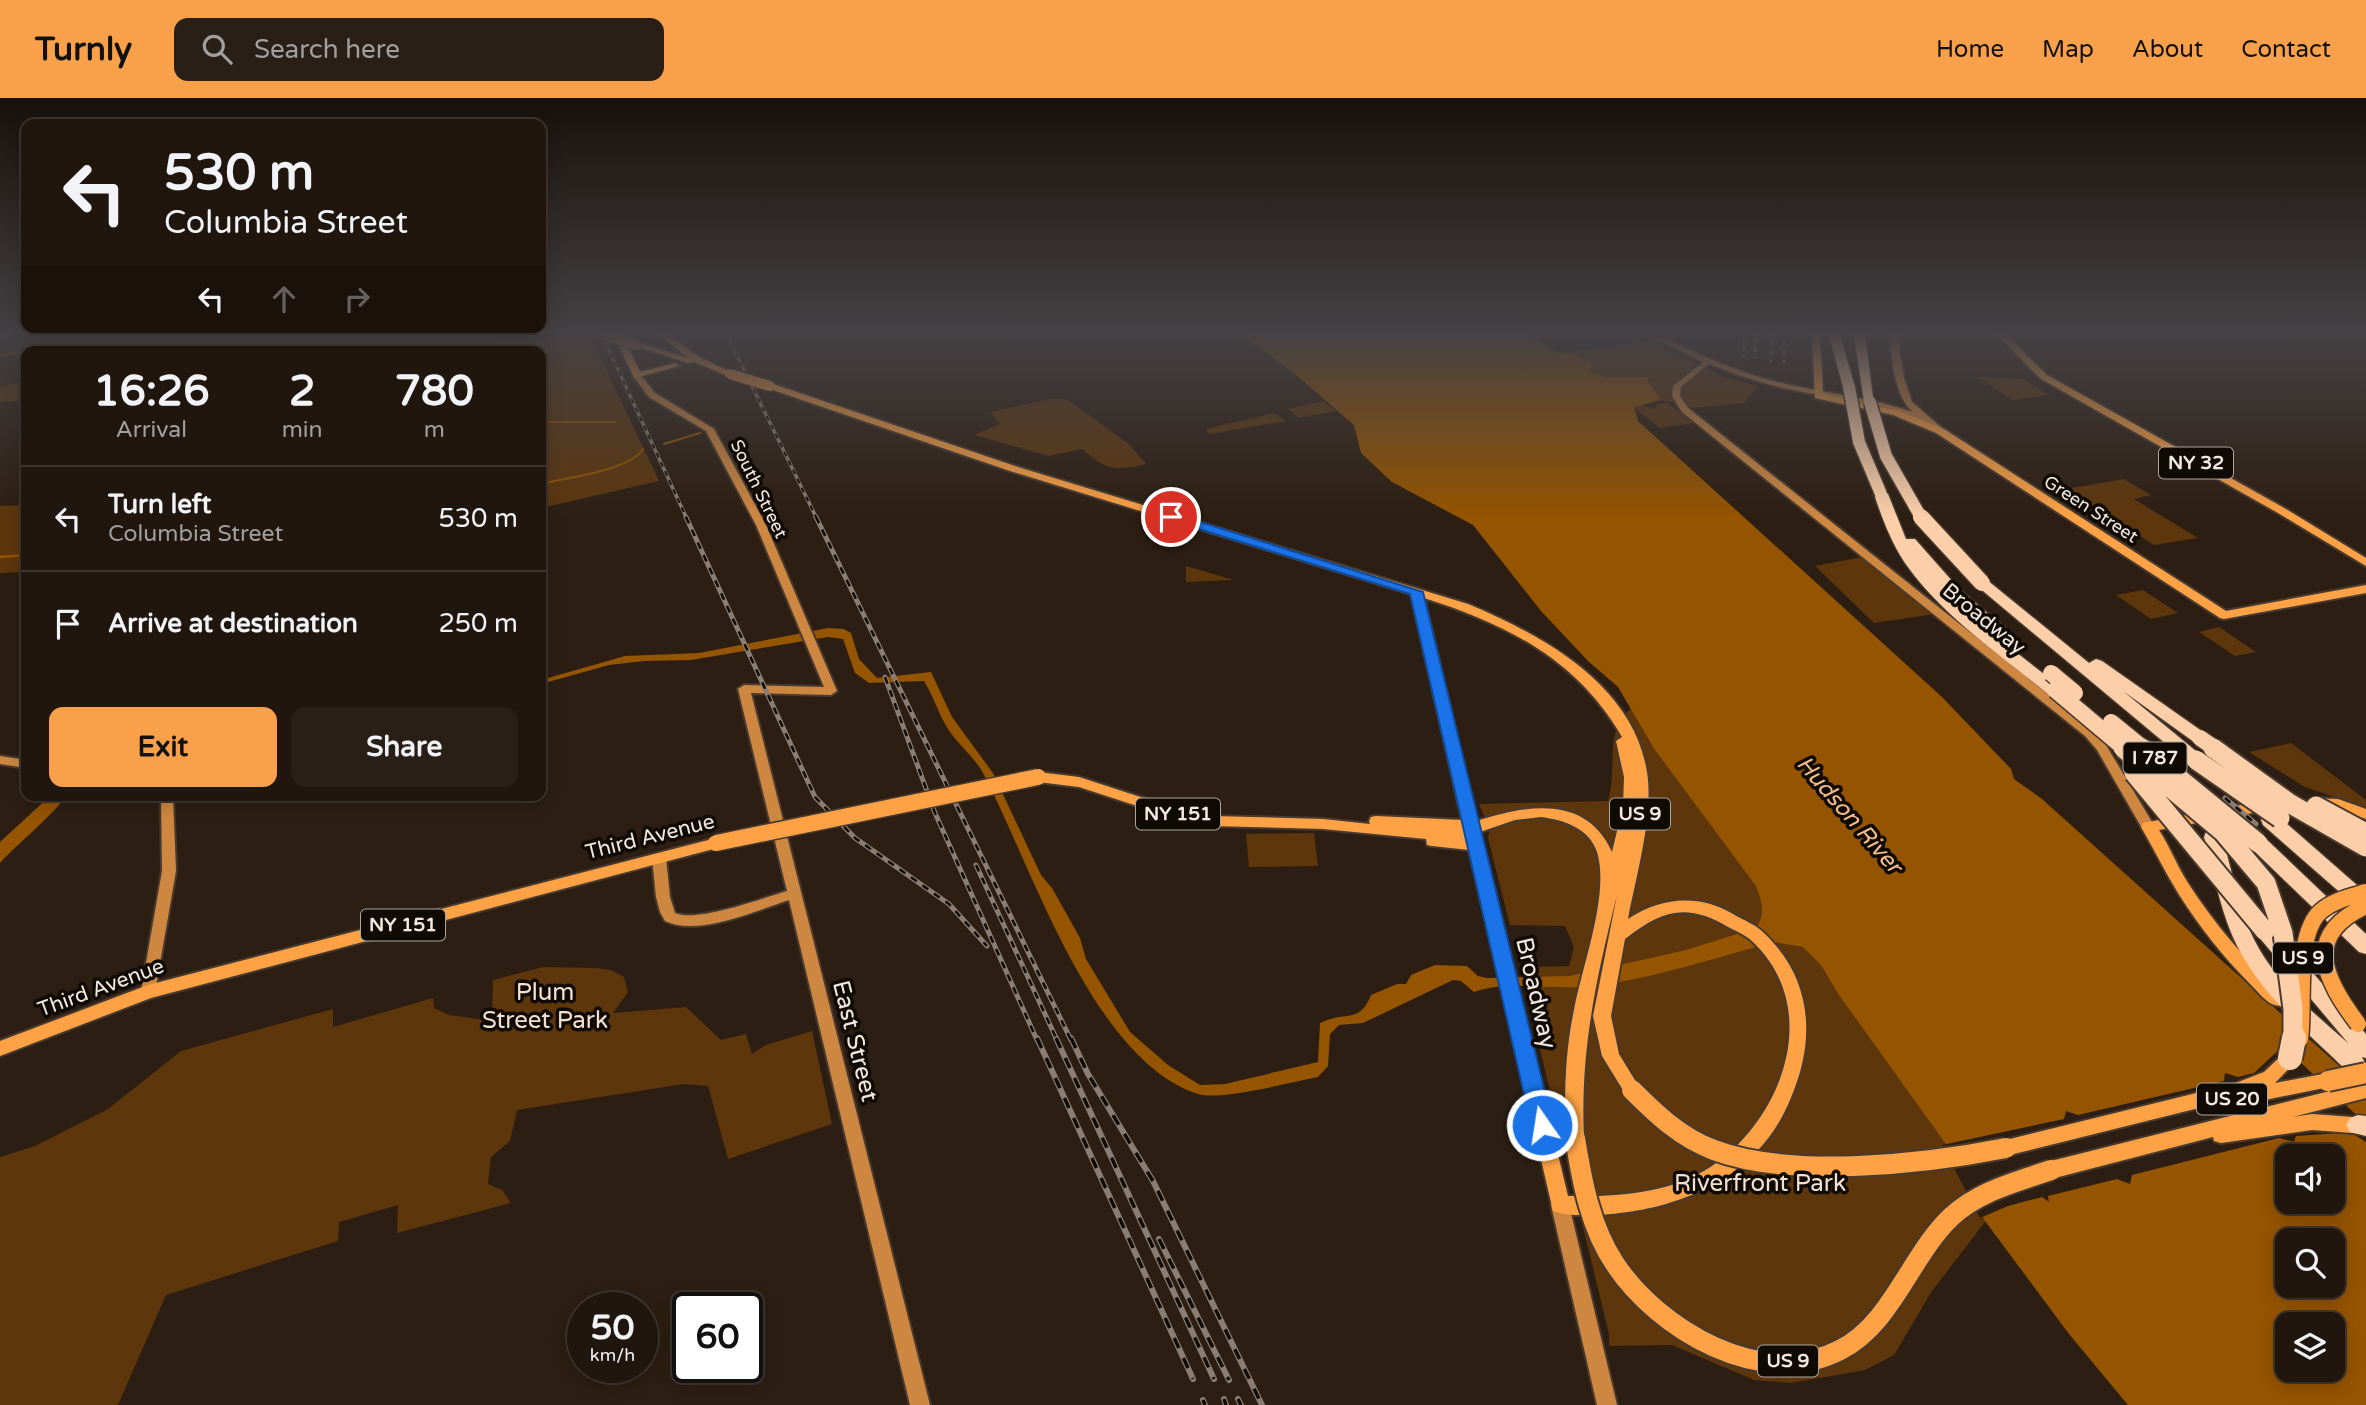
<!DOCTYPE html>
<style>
body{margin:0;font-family:"Varela Round",sans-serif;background:#291f17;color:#f1f3f6;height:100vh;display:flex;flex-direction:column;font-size:26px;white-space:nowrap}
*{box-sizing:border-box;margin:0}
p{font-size:23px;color:#a29f9e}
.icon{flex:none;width:38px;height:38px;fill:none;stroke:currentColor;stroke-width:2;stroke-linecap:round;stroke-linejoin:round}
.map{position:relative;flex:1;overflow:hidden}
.panel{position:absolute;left:21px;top:248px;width:525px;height:455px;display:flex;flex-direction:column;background:#21160e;border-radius:14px;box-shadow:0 4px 18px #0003,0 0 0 2px #3e352e}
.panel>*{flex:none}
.banner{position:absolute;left:21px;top:21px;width:525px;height:214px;border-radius:14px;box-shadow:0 4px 18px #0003,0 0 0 2px #3e352e;background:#21160e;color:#f1f3f6;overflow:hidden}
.fabs{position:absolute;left:2275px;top:1046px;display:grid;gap:14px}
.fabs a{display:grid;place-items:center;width:70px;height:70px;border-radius:14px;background:#21160e;box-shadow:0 4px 18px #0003,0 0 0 2px #3e352e;font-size:35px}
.speed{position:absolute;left:567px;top:1194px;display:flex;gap:14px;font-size:35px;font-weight:700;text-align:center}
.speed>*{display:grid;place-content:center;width:91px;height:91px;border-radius:50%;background:#21160e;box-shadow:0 4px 18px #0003,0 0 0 2px #3e352e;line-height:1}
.speed small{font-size:18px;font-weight:400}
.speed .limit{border:4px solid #111;border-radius:10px;background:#fff;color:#111}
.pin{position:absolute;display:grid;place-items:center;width:60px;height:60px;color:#fff;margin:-30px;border:4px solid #fff;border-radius:50%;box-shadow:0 2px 7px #0007}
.me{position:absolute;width:77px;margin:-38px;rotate:347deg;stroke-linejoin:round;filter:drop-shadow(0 0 5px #0008)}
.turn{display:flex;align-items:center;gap:24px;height:147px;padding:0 28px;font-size:32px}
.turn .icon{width:91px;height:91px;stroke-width:2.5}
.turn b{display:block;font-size:49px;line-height:60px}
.lanes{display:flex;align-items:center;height:66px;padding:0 28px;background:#0003;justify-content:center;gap:35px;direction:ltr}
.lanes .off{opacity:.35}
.eta{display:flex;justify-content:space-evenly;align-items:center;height:119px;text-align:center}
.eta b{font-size:42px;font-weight:700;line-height:49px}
.action{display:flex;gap:14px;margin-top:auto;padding:14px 28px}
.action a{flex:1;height:80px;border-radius:14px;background:#f8a14a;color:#111;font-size:28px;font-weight:700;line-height:80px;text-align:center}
.action a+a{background:#291f17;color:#f1f3f6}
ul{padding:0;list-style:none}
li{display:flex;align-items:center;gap:21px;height:105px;padding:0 28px;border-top:2px solid #3e352e}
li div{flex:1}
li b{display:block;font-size:26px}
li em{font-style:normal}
header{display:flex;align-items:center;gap:42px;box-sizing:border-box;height:98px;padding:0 35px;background:#f8a14a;color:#111}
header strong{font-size:33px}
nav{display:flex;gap:38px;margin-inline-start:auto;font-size:24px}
.search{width:490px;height:63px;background:#291f17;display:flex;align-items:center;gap:18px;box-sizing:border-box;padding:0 24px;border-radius:14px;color:#a29f9e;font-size:26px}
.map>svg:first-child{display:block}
.green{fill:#5d360c}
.water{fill:#955400;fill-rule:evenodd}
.pier{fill:#2c1e12}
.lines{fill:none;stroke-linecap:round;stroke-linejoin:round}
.stream-far1{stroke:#955400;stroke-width:2}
.stream{stroke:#955400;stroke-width:2.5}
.secondary-casing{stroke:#483a2f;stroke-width:4}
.primary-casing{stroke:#483a2f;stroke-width:4}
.highway-casing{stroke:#483a2f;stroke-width:3}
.secondary{fill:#ce8741;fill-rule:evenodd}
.primary{fill:#fea245;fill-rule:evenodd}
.highway{fill:#fccfa9;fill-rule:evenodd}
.rail-far2-casing{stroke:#8a7e74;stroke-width:3.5}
.rail-far1-casing{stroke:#8a7e74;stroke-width:5}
.rail-casing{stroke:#8a7e74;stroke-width:6}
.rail-far2{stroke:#100a05;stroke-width:2;stroke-dasharray:5;stroke-linecap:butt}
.rail-far1{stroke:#100a05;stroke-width:2.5;stroke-dasharray:7;stroke-linecap:butt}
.rail{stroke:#100a05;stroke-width:3.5;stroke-dasharray:11;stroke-linecap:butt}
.primary-bridge-far2-casing{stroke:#483a2f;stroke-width:12;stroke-linecap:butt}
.primary-bridge-far1-casing{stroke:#483a2f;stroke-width:19;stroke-linecap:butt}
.primary-bridge-casing{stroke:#483a2f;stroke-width:24;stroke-linecap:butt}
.highway-bridge-far3-casing{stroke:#483a2f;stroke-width:15;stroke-linecap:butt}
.highway-bridge-far2-casing{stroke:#483a2f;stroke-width:19;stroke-linecap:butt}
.highway-bridge-far1-casing{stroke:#483a2f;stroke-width:23;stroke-linecap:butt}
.highway-bridge-casing{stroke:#483a2f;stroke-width:28;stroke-linecap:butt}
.primary-bridge-far2{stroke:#fea245;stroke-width:10}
.primary-bridge-far1{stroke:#fea245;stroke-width:16}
.primary-bridge{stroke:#fea245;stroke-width:20}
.highway-bridge-far3{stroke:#fccfa9;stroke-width:12}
.highway-bridge-far2{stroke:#fccfa9;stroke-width:16}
.highway-bridge-far1{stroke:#fccfa9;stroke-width:19}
.highway-bridge{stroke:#fccfa9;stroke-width:24}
.route{fill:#1a73e8;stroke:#114b97;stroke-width:2}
.labels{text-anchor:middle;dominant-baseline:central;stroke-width:7;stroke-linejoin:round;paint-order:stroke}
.far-street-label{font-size:18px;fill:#f2e8e0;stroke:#100a05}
.shield{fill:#100a05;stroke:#aea59e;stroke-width:2}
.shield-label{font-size:19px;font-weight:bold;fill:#f2e8e0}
.street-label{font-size:21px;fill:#f2e8e0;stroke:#100a05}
.water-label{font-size:23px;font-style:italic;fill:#f4bd8d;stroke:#100a05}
.near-park-label{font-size:24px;fill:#f3e0d0;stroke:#100a05}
.near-street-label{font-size:24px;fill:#f2e8e0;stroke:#100a05}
</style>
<header>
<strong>Turnly</strong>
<div class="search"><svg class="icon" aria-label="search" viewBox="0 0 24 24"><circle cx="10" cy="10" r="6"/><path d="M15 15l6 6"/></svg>Search here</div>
<nav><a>Home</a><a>Map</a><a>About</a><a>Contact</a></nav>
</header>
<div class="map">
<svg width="2366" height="1307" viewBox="0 0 2366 1307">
<rect width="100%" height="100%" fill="#2c1e12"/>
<path class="green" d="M489 237H579L591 240 659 383 541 410V254H505Z
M1652 243 1724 279 1758 288 1744 305 1693 310 1661 302 1646 279H1604L1588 273 1592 266 1571 254Z
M1977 279 2024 281 2049 297 2013 302Z
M26 282V303L0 304V289Z
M1056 300 1068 302 1129 346 1146 366C1115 373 1107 373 1082 351L1049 358 974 337 1000 326 990 314Z
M1323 303 1336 313 1299 320 1288 311Z
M1668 305 1693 325 1660 330 1633 309 1640 306 1654 311 1657 306Z
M1275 315 1286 323 1209 336 1206 331Z
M2124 381 2151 397 2134 401 2198 440 2154 447 2066 391Z
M26 407V474L0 475V408Z
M1862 459 1935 516 1874 525 1815 468Z
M1186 468 1231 481 1232 482 1186 484Z
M2143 492 2178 515 2151 521 2116 497Z
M2219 529 2256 554 2235 558 2199 534Z
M1646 599 1816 854 2001 1120 1985 1124 1932 1193 1894 1257 1865 1272 1791 1285 1754 1282 1672 1247 1609 1248V1236L1520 869 1569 868 1574 849 1565 828 1510 827 1488 740 1490 731 1479 706 1608 703C1620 656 1598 629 1646 599Z
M2291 645 2366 702V710L2305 689 2249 654Z
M1314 735 1318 768 1249 769 1246 736Z
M543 869 596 870 611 872 624 879 628 894 613 915 686 909 721 942 746 936 752 956 766 947 812 933 832 1026 728 1061 708 988 684 986 517 1012 510 1043 491 1059 488 1086 502 1092 511 1105 397 1135 398 1107 339 1124 338 1143 166 1197 118 1307H0V1059L35 1048 108 1011 181 953 333 911V929L433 900 434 910 449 917 492 923 493 882Z"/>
<path class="water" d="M1242 237H1531L1558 255 1571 254 1593 266 1589 273 1604 279H1646L1661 302 1634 309 1638 323 1942 599 2011 671 2014 681 2042 701 2366 992V1307H2128L2069 1236 1985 1123 1948 1049 1839 897 1821 867 1803 849 1774 844C1714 860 1653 881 1591 888 1552 893 1511 881 1474 894L1461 883 1453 882 1363 925 1339 927 1330 936 1328 968 1318 979C1292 984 1220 1003 1198 996 1092 962 1032 768 984 677 975 659 958 647 948 631 938 615 934 599 924 583L869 585 855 575 843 541 828 539 691 562 644 563 609 567 541 586V582L625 558 699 555 828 530 844 531 851 535 859 561 877 580 931 574 952 619 993 675 1041 777 1052 790 1080 840 1086 861 1130 934 1168 967 1200 987 1225 986 1318 964 1320 925C1346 912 1359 927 1371 897L1397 886H1406L1411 877 1435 867 1467 868 1478 878 1487 880 1570 878 1686 852 1756 830C1766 816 1762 803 1756 788L1655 652 1618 589 1588 563 1541 513 1473 427 1392 384 1361 355 1354 327 1295 276ZM2287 1059H2333V1104H2287ZM2287 1143H2333V1188H2287ZM2287 1227H2333V1272H2287Z
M50 698H65C59 712 15 748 0 765V744Z"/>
<path class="pier" d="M2283 948 2366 1026V1044L2355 1037 2339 1035 2296 1038 2294 1044 2279 1040 2132 1077 2130 1086 2117 1081 2048 1098 2049 1104 2042 1099 2008 1108 1980 1120 1942 1047 2064 1021 2066 1013 2078 1017 2224 983 2225 975 2238 979 2254 975Z"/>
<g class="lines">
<path class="stream-far1" d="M0 257 26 254 19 259 26 263
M541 324H615
M664 346 700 335
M541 386C566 380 631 372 643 351"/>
<path class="stream" d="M0 459 26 457"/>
<g class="secondary-casing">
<path id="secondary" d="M1889 237H1897L1904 280 1912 304 1943 331V335H1937C1903 305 1841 302 1798 293 1767 287 1738 278 1709 266L1681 289 1680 298 1688 310 2093 632 2106 647 2155 729 2153 732H2143L2097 652 2085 638 1682 314 1672 298 1673 288 1703 264 1656 241 1663 239C1700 257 1737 274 1777 284 1823 295 1869 299 1913 314 1893 296 1893 262 1889 237Z
M634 276H640L655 295 714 331 766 427 837 593 831 597 751 595 930 1307H910L789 802C755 813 698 839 665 823L660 814 656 799 652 760 654 757H664L666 760 670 799 675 815C697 825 763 800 787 793L738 591 744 587 824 589 756 427 706 333 649 299 633 278Z
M0 658 26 662V670L0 666Z
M161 698H173L176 773 155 894 153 898 148 900 143 898 141 894 162 773Z
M1560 1099 1566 1101 1569 1107 1617 1307H1597L1551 1107 1554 1101Z"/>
</g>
<g class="primary-casing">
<path id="primary" d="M614 237H622L640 274 675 265 680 268 634 280Z
M660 237H669L699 259 735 276 730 279 694 264 687 265 639 249 643 246 688 260Z
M1812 237H1820L1823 296 1899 313 1944 331 2226 513 2366 487V495L2224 521 2220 520 1936 335 1893 317 1815 300Z
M1997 237H2006L2047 277 2286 411 2366 460V468L2278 415 2041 281Z
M767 286H773L1018 369 1468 506C1542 537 1633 586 1647 674 1654 717 1636 778 1628 821 1661 799 1699 796 1733 816 1743 822 1757 827 1765 836 1813 882 1816 943 1790 1002 1782 1021 1770 1041 1755 1055 1730 1080 1702 1095 1669 1105 1642 1114 1579 1123 1553 1113L1469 752 1432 748 1427 747 1426 741 1323 731 1212 728 1171 719 1079 689 1038 684 1031 679 1038 674 1079 679 1177 711 1212 718 1323 721 1370 726 1369 723 1371 719 1376 718 1462 722 1411 496 1010 373 767 290ZM1424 500C1506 526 1577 561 1622 639L1616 643 1624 679 1623 708 1612 754C1586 696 1526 707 1477 723ZM1541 719C1564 722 1589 730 1597 754 1610 796 1582 868 1574 912 1565 954 1564 997 1566 1040L1568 1046 1575 1048 1582 1046 1584 1040C1580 953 1596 881 1617 797L1593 918 1602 958 1626 997 1632 1000 1638 997 1641 992 1619 956 1611 918 1625 841C1662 812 1687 804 1730 830 1738 834 1747 838 1753 844 1823 911 1783 1020 1712 1068 1670 1096 1616 1099 1568 1098L1480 734 1515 722Z
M2313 700 2338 701 2366 711V721L2337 711 2308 709 2306 705Z
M2269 702 2276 707 2274 711 2159 732C2170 749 2177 768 2188 785 2215 827 2247 864 2284 897L2287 902 2284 907C2271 911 2262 898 2253 889 2225 861 2200 830 2178 795 2165 774 2154 751 2141 729L2143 725 2148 724Z
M716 740 721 741 724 745 721 749 151 900 0 958V943L148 887Z
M2290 953 2296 955 2299 960 2275 985 2328 975 2334 978 2337 983 2334 988 2235 1008 2227 1003 2006 1058 1999 1056 1997 1050 1999 1044 2006 1042 2233 986 2264 974 2284 955Z
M2366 984V1000L2293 1019 2312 1016 2366 1020V1036L2312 1032 2221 1045 2214 1043 2213 1039 2051 1081 2044 1078 2041 1072 2044 1066 2051 1063Z"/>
</g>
<g class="highway-casing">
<path id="highway" d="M1829 237H1840L1855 289 1853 292 1843 289Z
M1854 237H1865L1874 307 1864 304Z
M1881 392 1888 396 1906 441H1915L1961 493 2005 530 2007 533 2005 536 1994 537 2072 598 2074 602 2072 606H2060C2007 561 1945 522 1905 465 1891 444 1882 420 1874 396Z
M1982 481 1987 482 2089 565 2096 561 2102 563 2206 636 2209 640 2206 644H2194L2123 593 2202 658 2205 662 2202 666H2190L1977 488 1975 485Z
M2270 716 2277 717 2366 795V813L2359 811 2263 727 2261 722 2263 717Z
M2213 732 2220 734 2222 739C2233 775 2239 814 2257 847 2278 886 2315 916 2348 945L2258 838 2255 833 2258 828 2265 825 2272 828 2366 936V960L2362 959 2365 965 2362 972 2354 974 2346 972C2304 931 2256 893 2232 837 2219 806 2213 772 2204 739L2206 734Z
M2258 738 2265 740 2366 836V856L2359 854 2251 750 2249 745 2251 740Z
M2358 1017 2366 1018V1038L2350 1034 2346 1027 2350 1020Z"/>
</g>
<use href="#secondary" class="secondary"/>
<use href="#primary" class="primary"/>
<use href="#highway" class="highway"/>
<g class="rail-far2-casing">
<path id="rail-far2" d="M602 237 687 421
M727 237 817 421
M1784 237V263
M1744 258 1745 237
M1755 259 1756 237
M1771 262 1772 237"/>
</g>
<g class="rail-far1-casing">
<path id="rail-far1" d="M686 419 815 699 855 740 949 806 987 848
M816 419 1071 942
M885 579 935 715 1037 942
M2225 700 2256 726
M976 767 1057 942"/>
</g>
<g class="rail-casing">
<path id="rail" d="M1037 940 1193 1281
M1056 940 1214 1281
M1071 940 1088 976 1153 1083 1262 1307
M1159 1141 1229 1282
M1224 1301 1226 1307
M1238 1301 1241 1307
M1203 1302 1205 1307"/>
</g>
<use href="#rail-far2" class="rail-far2"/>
<use href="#rail-far1" class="rail-far1"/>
<use href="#rail" class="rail"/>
<g class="primary-bridge-far2-casing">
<path id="primary-bridge-far2" d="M604 237 636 247
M730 276 770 288"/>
</g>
<g class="primary-bridge-far1-casing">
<path id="primary-bridge-far1" d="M716 745 1038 679
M2358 926C2324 881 2302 837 2366 808
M2300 941C2305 907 2294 837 2321 813 2334 802 2350 799 2366 794"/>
</g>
<g class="primary-bridge-casing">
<path id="primary-bridge" d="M2328 983 2366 975
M1632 992C1656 1016 1681 1040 1714 1052 1791 1081 1925 1066 2006 1050
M1575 1040C1582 1083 1590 1129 1615 1166 1658 1231 1761 1293 1840 1252 1892 1226 1910 1158 1951 1119 1979 1093 2016 1084 2051 1072"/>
</g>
<g class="highway-bridge-far3-casing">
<path id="highway-bridge-far3" d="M1849 289 1859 344 1881 396
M1870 304 1886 358 1922 421"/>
</g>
<g class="highway-bridge-far2-casing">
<path id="highway-bridge-far2" d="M1921 419 1982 485
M2051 575 2075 595
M2055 592 2125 651
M2111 624 2144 651
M2200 640 2216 651"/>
</g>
<g class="highway-bridge-far1-casing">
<path id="highway-bridge-far1" d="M2123 650 2223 734 2266 785 2283 835 2293 911V942
M2142 650 2258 745
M2213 650 2289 705 2366 749
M2196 662 2280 720
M2134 675 2265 833
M2316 708 2366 735"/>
</g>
<g class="highway-bridge-casing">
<path id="highway-bridge" d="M2290 960 2294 940"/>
</g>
<use href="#primary-bridge-far2" class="primary-bridge-far2"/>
<use href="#primary-bridge-far1" class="primary-bridge-far1"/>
<use href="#primary-bridge" class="primary-bridge"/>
<use href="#highway-bridge-far3" class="highway-bridge-far3"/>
<use href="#highway-bridge-far2" class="highway-bridge-far2"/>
<use href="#highway-bridge-far1" class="highway-bridge-far1"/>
<use href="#highway-bridge" class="highway-bridge"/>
</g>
<linearGradient id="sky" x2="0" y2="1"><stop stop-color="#18100a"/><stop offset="0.56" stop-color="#454144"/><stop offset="1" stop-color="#454144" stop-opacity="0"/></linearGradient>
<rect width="2366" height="420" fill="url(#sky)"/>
<path class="route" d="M1166 416H1175L1423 494 1553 1027 1549 1033 1542 1036 1534 1033 1531 1027 1410 496 1166 421Z"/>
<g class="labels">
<g class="far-street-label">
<text transform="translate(759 391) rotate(64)">South Street</text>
<text transform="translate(2091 411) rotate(33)">Green Street</text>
</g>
<g class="shield">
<rect x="2159" y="349.5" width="74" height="31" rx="5"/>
<rect x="2123.5" y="644.5" width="63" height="31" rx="5"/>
<rect x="1136" y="700.5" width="84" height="31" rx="5"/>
<rect x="1610" y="700.5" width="60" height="31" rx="5"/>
<rect x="361" y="811.5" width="84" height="31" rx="5"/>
<rect x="2273" y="844.5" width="60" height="31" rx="5"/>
<rect x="2197" y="985.5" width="70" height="31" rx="5"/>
<rect x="1758" y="1247.5" width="60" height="31" rx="5"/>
</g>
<g class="shield-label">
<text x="2196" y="365">NY 32</text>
<text x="2155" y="660">I 787</text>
<text x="1178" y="716">NY 151</text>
<text x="1640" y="716">US 9</text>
<text x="403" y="827">NY 151</text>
<text x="2303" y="860">US 9</text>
<text x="2232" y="1001">US 20</text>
<text x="1788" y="1263">US 9</text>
</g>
<g class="street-label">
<text transform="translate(1984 521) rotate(39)">Broadway</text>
<text transform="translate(650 739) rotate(-14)">Third Avenue</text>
<text transform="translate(101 890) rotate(-20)">Third Avenue</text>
</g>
<g class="water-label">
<text transform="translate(1849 717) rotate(49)">Hudson River</text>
</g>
<g class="near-park-label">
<text x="545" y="894">Plum<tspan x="545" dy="28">Street Park</tspan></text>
<text x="1760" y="1085">Riverfront Park</text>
</g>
<g class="near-street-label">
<text transform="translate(1536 895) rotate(77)">Broadway</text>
<text transform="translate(855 943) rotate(76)">East Street</text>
</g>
</g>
</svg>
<div class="fabs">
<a><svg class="icon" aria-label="sound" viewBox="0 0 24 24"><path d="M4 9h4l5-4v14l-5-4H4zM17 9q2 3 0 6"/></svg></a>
<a><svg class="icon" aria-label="search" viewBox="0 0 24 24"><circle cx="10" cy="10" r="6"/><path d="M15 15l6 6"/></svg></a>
<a><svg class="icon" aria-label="layers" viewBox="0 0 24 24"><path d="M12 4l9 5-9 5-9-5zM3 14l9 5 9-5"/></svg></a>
</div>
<div class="speed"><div>50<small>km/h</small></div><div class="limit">60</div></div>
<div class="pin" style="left:1171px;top:419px;background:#d93025"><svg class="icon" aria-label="arrive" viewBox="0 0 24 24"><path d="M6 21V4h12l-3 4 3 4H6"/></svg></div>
<svg class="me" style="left:1542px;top:1027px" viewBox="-20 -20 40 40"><circle r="17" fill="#1a73e8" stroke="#fff" stroke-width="3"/><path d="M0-11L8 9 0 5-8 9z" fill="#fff"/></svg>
<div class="banner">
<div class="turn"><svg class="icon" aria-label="left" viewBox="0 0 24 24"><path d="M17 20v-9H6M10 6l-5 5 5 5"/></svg><div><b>530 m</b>Columbia Street</div></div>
<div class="lanes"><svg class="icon" aria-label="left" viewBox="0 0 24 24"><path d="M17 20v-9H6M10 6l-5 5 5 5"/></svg><svg class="icon off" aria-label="ahead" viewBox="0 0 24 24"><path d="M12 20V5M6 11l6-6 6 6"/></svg><svg class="icon off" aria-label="right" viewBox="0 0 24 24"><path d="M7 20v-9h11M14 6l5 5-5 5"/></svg></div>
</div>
<section class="panel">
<div class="eta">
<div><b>16:26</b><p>Arrival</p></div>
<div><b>2</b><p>min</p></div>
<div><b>780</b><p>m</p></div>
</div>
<ul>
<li><svg class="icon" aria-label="left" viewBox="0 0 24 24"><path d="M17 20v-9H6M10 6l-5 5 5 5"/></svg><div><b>Turn left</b><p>Columbia Street</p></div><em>530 m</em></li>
<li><svg class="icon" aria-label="arrive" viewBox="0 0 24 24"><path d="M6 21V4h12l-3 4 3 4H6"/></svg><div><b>Arrive at destination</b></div><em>250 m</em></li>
</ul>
<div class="action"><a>Exit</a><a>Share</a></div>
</section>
</div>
